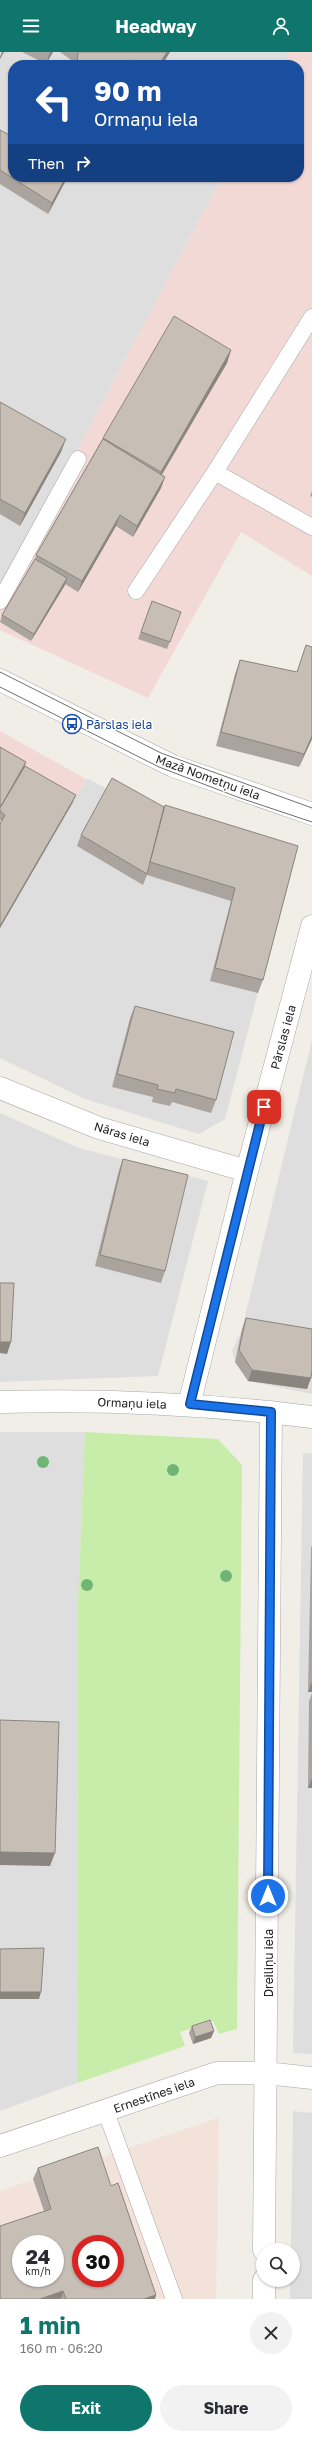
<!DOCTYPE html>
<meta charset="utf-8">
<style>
body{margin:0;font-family:"Golos Text",sans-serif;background:#f2f2f3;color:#2b2b33;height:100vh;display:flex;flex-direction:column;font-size:15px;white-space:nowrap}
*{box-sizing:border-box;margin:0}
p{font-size:13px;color:#7c7c81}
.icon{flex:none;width:22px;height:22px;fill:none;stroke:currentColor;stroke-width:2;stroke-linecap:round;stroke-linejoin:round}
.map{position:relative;height:2247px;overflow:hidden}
.panel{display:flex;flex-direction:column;background:#fff;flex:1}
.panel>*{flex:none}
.hud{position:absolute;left:8px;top:8px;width:296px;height:122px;border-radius:16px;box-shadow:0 1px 3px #0004;background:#1a4fa0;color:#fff;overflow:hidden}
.controls{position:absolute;left:256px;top:2191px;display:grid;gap:8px}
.controls a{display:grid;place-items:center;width:44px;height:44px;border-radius:50%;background:#fff;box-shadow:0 1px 3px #0004;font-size:20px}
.speed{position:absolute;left:12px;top:2183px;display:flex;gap:8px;font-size:20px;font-weight:700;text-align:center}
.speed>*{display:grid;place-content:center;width:52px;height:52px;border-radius:50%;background:#fff;box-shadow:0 1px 3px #0004;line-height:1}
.speed small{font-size:10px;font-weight:400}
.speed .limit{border:6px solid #d22;background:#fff;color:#111}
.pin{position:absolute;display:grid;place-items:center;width:34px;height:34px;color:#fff;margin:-17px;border-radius:8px;box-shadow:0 2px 6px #0006}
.me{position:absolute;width:44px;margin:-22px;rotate:0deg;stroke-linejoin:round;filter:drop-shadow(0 0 3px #0008)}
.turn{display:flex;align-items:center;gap:14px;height:84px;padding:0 20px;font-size:18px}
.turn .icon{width:52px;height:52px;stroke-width:2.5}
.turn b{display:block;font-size:28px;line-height:34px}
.then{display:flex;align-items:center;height:38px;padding:0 20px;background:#0003;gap:8px;font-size:15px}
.round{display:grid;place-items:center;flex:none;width:42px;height:42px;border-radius:21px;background:#f2f2f3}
.overview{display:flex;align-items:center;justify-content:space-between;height:68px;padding:0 20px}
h1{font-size:24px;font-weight:700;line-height:30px;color:#0f766e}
.button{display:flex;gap:8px;margin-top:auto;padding:8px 20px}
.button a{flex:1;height:46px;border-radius:24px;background:#0f766e;color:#fff;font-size:16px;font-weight:700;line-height:46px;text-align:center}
.button a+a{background:#f2f2f3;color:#2b2b33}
header{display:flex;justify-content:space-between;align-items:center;height:52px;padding:0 20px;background:#0f766e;color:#fff;font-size:18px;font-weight:700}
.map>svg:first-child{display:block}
.residential{fill:#dfdede}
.commercial{fill:#f2d9d6}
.military{fill:#f3e2da;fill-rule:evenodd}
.grass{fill:#c8edab}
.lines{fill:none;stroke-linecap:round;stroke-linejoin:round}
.service-casing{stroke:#a8a8a8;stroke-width:17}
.minor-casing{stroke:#a8a8a8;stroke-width:23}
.service{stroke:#fff;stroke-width:16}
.minor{stroke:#fff;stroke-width:22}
.tram{stroke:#6f6f6f;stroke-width:1}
.tree{fill:#70b576}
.wall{fill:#aba39d}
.shaded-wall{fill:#8b857f}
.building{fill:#c7beb6;stroke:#8b857f;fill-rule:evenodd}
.route-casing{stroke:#114b97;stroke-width:10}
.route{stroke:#1a73e8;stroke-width:7}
.labels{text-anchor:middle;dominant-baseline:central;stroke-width:3;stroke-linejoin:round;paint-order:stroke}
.transit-label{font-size:12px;fill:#164399;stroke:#fff;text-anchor:start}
.street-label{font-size:12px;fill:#212121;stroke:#fff}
</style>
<header><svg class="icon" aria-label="menu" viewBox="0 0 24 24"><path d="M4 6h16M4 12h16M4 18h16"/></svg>Headway<svg class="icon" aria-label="person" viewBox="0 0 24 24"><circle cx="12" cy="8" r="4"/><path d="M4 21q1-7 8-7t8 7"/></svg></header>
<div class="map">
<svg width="312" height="2247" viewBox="0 0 312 2247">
<rect width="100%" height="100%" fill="#f1eee7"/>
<path class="residential" d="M0 0H289L282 13H13V125H222L0 544Z
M86 727H89L160 766 293 807 225 1067 199 1082 85 1047 0 1006V876Z
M312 988V1342L248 1329 235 1310 232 1299 242 1277Z
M0 1061 79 1096 208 1129 158 1324 0 1330Z
M0 1380H85L78 1552 77 2031 0 2059Z
M303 1401 312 1402V2002L293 2001Z
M293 2059 312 2061V2247H290V2228H293V2198H291Z"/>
<path class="commercial" d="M289 0H312V524L241 480 148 646 0 578V544L222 125H299V13H282Z
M0 679 86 727 0 876Z"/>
<path class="military" d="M219 2066 216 2247H0V2139ZM21 2192H55V2226H21ZM81 2192H115V2226H81Z"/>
<path class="grass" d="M85 1380 218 1387 242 1413 237 1977 219 1982 213 1969 180 1980 185 1994 77 2031 78 1552Z"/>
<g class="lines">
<g class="service-casing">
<path id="service" d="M215 420 312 475
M136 539 215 420 312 265
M0 549 78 407
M106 2060 174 2247"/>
</g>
<g class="minor-casing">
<path id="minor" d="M0 628 173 714 312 762
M0 1036 99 1076 247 1119
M0 1350C104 1347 208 1352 312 1365
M189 1353 247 1119 312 874
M0 2094 217 2021H266L312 2026
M264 2198 271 1360
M264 2247V2228"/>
</g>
<use href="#service" class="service"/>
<use href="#minor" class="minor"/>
<path class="tram" d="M0 620 161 701 312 756
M0 635 159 715 240 746 312 770"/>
</g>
<g class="tree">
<circle cx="43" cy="1410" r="6"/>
<circle cx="173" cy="1418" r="6"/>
<circle cx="226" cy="1524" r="6"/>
<circle cx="87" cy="1533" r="6"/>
</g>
<path class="wall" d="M22 0H53L46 12Z
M60 0H170L162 13H74V10Z
M0 78 66 128 48 162 0 132Z
M231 298 227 311 162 423 165 425 161 436 133 485 116 474 78 540 65 532 31 589 0 570 2 563 35 507 36 503 103 386Z
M0 350 61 400 20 474 0 462Z
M312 439V445L310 444Z
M152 549 181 560 167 597 138 587Z
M306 593 312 595V687L299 715 216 694 235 622 240 608 297 620Z
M0 695 26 710 25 714 73 750 0 876V772L2 769 0 768Z
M164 755 298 794 263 928 258 941 210 929 231 849 147 823 143 833 77 794 81 783Z
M135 954 216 1048 211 1061 172 1050 170 1054 152 1050 153 1045 112 1035 130 966Z
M123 1107 165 1219 161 1231 95 1214 119 1118Z
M246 1266 312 1277V1321L307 1337 248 1329 235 1310 242 1277Z
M312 1493V1640H308L311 1496Z
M312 1641V1736H308L309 1649Z
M192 1974 214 1979 211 1986 193 1992 189 1981Z
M38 2116 111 2134 155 2247H0L44 2159 33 2127Z"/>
<path class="shaded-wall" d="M2 0H4L0 7V5Z
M50 0H53L46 12Z
M167 0H170L162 13H159Z
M66 125H67L66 128 48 162 52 151Z
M231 298 227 311 156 432 161 420Z
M66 387 61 400 20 474 25 461Z
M165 425 161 436 133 485 137 474Z
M120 463 116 474 78 540 82 529Z
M67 526 65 533 31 589 34 582Z
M312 684V687L299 715 304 702Z
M26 710 22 721 0 759 1 754Z
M76 743 73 750 0 876V874Z
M0 1290H11L7 1302 0 1301Z
M252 1318 311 1326 307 1337 248 1329Z
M312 1630V1640H308Z
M312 1726V1736H308Z
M0 1800 55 1801 50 1814 0 1813Z
M0 1940H41L39 1947H0Z
M214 1979 211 1986 193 1992 195 1985Z
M63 2239 61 2247H40Z
M156 2243 155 2247H144Z"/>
<path class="building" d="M78 0H167L159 13H138L129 8 127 13H80L77 11Z
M0 78 13 85V125H66L52 151 0 118Z
M174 264 231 298 161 420 103 386Z
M0 350 66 387 25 461 0 447Z
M103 387 165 425 137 474 120 463 82 529 36 503Z
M35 507 67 526 34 582 2 563Z
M152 549 181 560 170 590 141 580Z
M306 593 312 595V684L304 702 221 680 240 608 297 620Z
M0 695 26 710 1 754 0 753Z
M25 714 76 743 0 874V772L5 763 0 759V756Z
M112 726 164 755 150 810 147 822 81 783Z
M165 753 298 794 263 928 215 916 235 836 150 810Z
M135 954 234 980 216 1048 176 1037 175 1041 157 1037 158 1033 117 1022Z
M123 1107 188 1123 165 1219 100 1203Z
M0 1231H14L11 1290H0Z
M246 1266 312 1277V1318L311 1326 252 1318 239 1298Z
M0 1668 59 1670 55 1801 0 1800Z
M44 1896 41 1940H0V1897Z
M210 1968 214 1979 195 1985 192 1974Z
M98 2095 111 2134 118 2131 156 2243 144 2247H66L63 2239 40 2247H0V2174L51 2157 38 2116ZM21 2192H55V2226H21ZM81 2192H115V2226H81Z"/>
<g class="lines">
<g class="route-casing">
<path id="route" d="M264 1055 190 1352 271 1360 268 1844"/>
</g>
<use href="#route" class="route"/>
</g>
<defs>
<g id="bus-ring" transform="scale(1)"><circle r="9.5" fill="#fff" stroke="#1a4fb4" stroke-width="1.5"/><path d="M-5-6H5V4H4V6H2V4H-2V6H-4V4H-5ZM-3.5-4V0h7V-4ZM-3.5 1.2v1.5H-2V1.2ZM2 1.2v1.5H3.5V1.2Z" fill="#1a4fb4"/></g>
</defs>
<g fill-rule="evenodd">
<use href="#bus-ring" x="72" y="672"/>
</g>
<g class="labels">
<g class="transit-label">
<text x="86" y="672">Pārslas iela</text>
</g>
<g class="street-label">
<text transform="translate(208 725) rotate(20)">Mazā Nometņu iela</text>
<text transform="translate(283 985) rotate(-75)">Pārslas iela</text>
<text transform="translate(122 1082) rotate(17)">Nāras iela</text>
<text transform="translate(132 1351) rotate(2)">Ormaņu iela</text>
<text transform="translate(268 1911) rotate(-90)">Dreiliņu iela</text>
<text transform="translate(154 2043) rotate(-19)">Ernestīnes iela</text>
</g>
</g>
</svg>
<div class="controls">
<a><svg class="icon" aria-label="search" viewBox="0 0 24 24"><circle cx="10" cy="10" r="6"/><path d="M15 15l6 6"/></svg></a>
</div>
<div class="speed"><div>24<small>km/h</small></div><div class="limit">30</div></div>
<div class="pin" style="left:264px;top:1055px;background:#d93025"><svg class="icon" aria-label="arrive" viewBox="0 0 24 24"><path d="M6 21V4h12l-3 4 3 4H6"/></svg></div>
<svg class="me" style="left:268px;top:1844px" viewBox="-20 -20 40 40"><circle r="17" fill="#1a73e8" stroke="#fff" stroke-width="3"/><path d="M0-11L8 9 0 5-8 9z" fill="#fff"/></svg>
<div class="hud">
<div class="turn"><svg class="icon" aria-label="left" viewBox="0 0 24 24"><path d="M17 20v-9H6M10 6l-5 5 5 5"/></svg><div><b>90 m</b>Ormaņu iela</div></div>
<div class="then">Then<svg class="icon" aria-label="right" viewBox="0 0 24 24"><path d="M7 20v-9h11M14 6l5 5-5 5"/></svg></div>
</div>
</div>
<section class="panel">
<div class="overview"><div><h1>1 min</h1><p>160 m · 06:20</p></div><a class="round"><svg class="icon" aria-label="close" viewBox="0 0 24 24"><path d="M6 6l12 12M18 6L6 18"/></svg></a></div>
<div class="button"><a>Exit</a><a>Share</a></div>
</section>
